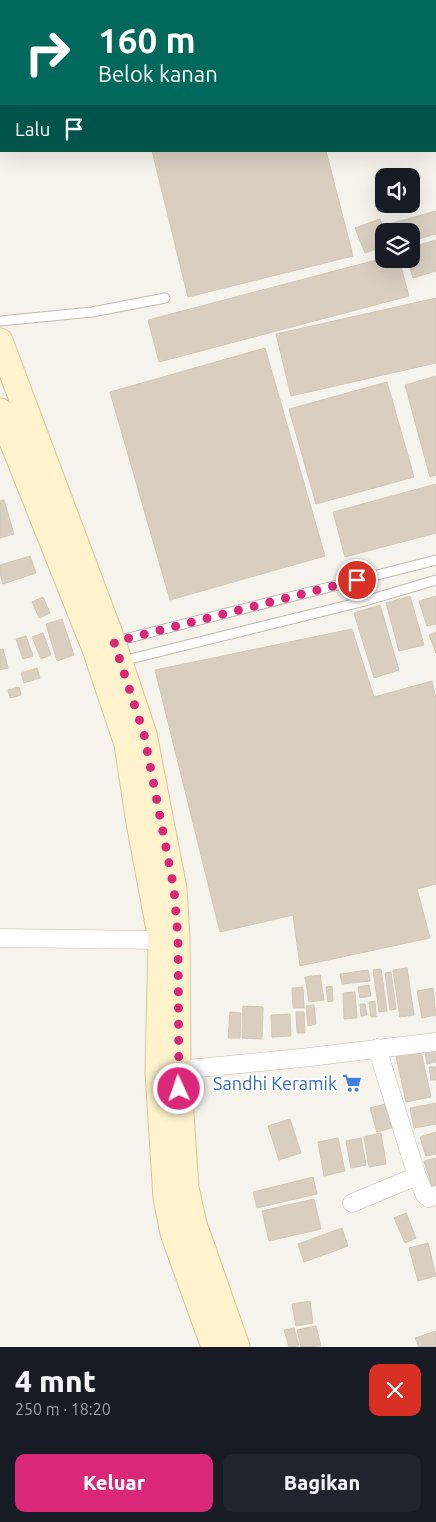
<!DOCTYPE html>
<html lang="id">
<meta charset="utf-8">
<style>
body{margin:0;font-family:Ubuntu,sans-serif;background:#20242c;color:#f1f3f6;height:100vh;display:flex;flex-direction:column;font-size:19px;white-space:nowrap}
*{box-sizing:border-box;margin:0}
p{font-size:16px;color:#9ea1a6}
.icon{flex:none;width:28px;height:28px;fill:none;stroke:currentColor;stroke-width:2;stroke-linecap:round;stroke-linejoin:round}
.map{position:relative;height:1347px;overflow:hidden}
.details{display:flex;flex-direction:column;background:#171b24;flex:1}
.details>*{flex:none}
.banner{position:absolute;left:0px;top:0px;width:436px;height:152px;box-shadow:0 5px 20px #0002;background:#00695c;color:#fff;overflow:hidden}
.buttons{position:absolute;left:375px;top:168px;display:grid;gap:10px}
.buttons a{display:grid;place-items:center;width:45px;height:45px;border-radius:10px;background:#171b24;box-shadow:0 5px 20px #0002;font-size:25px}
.pin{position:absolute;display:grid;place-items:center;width:42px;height:42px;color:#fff;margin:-21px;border:2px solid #fff;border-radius:50%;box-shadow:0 1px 5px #0007}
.me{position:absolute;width:55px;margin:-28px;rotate:357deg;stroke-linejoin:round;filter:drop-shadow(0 0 4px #0008)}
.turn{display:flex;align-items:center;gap:18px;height:105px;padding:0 15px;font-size:22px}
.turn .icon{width:65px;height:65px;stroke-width:2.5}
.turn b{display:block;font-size:35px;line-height:42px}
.then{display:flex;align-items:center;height:48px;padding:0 15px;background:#0003;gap:10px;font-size:19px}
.round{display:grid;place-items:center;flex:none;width:52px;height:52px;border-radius:10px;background:#20242c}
.head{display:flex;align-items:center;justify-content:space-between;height:85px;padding:0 15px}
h1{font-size:30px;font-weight:800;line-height:38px}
.cta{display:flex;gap:10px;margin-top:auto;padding:10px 15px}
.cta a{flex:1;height:58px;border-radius:10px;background:#db2777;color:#fff;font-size:20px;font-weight:800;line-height:58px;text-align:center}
.cta a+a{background:#20242c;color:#f1f3f6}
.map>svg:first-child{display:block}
.building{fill:#d8cfc1;stroke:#d3c7b4}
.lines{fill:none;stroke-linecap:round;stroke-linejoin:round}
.lane-casing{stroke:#c2bbae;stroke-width:11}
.street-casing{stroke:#c2bbae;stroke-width:19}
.secondary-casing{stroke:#d6c79b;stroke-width:27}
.lane{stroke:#fff;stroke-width:9}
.street{stroke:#fff;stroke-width:18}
.secondary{stroke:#fff3cd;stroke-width:25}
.route{stroke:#db2777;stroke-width:9;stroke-dasharray:0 16.2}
.labels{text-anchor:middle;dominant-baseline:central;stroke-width:4;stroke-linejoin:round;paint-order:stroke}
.shop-label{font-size:18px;fill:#366cbe;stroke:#fff;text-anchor:end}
</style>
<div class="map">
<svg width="436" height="1347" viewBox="0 0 436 1347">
<rect width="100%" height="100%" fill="#f6f3ec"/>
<path class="building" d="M43 0H253L248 1Z
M435 62H436V113L435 109Z
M152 151H326L353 256 188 297Z
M436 211V234L411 241V231H391L389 224Z
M380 219 384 231V246L365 253 355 228Z
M436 240V271L413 278 407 259H411V247Z
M384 258 399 259 409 296 159 362 148 320Z
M436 298V363L291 396 276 334Z
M265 348 325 556 170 600 110 392Z
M436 376V475L430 477 405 385Z
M387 382 414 477 316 504 289 409Z
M436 484V533L345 557 333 512Z
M4 500 14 534 0 538V501Z
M30 556 36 573 3 584 0 574V565Z
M410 596 424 645 399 651 386 603Z
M436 596V624L427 626 419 601Z
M43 597 50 613 39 618 32 602Z
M380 605 399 670 374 678 354 613Z
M62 619 74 655 57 661 46 624Z
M352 629 374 697 432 681 436 699V884L417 889 430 938 300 966 293 915 220 932 155 670Z
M436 632V653L429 635Z
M43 633 51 655 41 659 32 637Z
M26 636 33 656 23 659 16 639Z
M3 649 8 668 0 670V650Z
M37 668 40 678 24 683 21 673Z
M19 687 21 695 10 698 8 690Z
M407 968 414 1015 400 1017 393 970Z
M381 969 387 1011 379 1012 373 970Z
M368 970 370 981 342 984 340 974Z
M391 972 396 1009 390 1010 385 973Z
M320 975 324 1000 309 1002 305 977Z
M369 985 371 996 360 998 358 987Z
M332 986 333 1001 328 1002 326 987Z
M303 987 304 1008H293L292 988Z
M433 988 436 1015 422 1018 417 991Z
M355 992 357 1018 344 1019 343 993Z
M375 1001 376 1017H371L369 1002Z
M360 1004H365L367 1015 361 1016Z
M314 1005 316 1024 308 1026 306 1006Z
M243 1006 263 1007 262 1039 242 1038Z
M230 1012 241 1013 240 1038H228Z
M296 1012H304L305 1033H297Z
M290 1014 291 1036 272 1037 271 1015Z
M436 1046V1062L427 1064 424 1048Z
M421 1051 431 1097 406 1102 396 1056Z
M429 1067H436V1080H431Z
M389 1103 395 1127 377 1132 370 1108Z
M436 1103V1124L414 1128 410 1108Z
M290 1119 301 1153 279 1160 268 1126Z
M436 1132V1154L426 1156 420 1137Z
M381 1133 386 1164 369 1167 364 1137Z
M338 1138 345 1171 324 1176 318 1142Z
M361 1138 366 1165 351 1168 346 1141Z
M436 1158V1186L432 1187 424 1161Z
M313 1177 317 1194 257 1208 253 1192Z
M314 1199 321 1229 269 1241 262 1211Z
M406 1213 416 1238 405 1243 394 1218Z
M342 1228 348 1246 304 1262 298 1244Z
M428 1243 436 1276 418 1281 409 1248Z
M310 1301 313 1323 296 1326 292 1304Z
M316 1326 321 1346 301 1347 297 1330Z
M294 1328 299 1346 289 1347 284 1330Z
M436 1331V1347H419L415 1338Z"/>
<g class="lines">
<g class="lane-casing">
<path id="lane" d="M27 0V1
M287 1 292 0
M0 74H1
M0 321 92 312 165 298
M113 642 436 560
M122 661 365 601 436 580"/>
</g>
<g class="street-casing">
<path id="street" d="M0 938 161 940
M377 1048 417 1176
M168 1071 301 1058 436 1042
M352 1203 417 1176 425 1195 429 1198 436 1195"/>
</g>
<g class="secondary-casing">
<path id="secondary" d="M0 341 113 642 144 734 174 889 177 939 178 1069 186 1188 194 1224 237 1347
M0 411 95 649 127 744 138 817 161 940 158 1072 166 1198 173 1233 214 1347"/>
</g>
<use href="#lane" class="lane"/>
<use href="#street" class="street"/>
<use href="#secondary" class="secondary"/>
</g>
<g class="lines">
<path class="route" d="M179 1089 178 938 174 889 144 734 114 642 357 580"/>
</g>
<defs>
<g id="supermarket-bare" transform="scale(1.5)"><path d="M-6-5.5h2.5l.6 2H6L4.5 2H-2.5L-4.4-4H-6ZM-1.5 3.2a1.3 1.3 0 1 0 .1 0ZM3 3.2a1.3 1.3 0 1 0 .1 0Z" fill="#3f7fe0" stroke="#fff" stroke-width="2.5" paint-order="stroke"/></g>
</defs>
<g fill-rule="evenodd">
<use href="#supermarket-bare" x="352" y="1083"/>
</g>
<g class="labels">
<g class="shop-label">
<text x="337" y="1083">Sandhi Keramik</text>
</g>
</g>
</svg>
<div class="buttons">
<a><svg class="icon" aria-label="sound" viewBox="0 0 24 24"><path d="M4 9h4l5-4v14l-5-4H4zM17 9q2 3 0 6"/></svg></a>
<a><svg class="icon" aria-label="layers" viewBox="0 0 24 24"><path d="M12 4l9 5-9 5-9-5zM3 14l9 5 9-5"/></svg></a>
</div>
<div class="pin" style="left:357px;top:580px;background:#d93025"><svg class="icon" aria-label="arrive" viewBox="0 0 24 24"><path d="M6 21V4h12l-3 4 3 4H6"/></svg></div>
<svg class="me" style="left:179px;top:1089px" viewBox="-20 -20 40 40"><circle r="17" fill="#db2777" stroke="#fff" stroke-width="3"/><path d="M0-11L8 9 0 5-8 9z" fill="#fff"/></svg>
<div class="banner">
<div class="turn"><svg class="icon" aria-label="right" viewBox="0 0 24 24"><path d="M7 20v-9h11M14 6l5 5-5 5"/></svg><div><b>160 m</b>Belok kanan</div></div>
<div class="then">Lalu<svg class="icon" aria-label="arrive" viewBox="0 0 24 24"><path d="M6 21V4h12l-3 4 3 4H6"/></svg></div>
</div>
</div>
<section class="details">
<div class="head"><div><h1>4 mnt</h1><p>250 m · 18:20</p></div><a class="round" style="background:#d93025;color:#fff"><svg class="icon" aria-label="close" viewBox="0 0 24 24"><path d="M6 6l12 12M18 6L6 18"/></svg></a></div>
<div class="cta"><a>Keluar</a><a>Bagikan</a></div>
</section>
